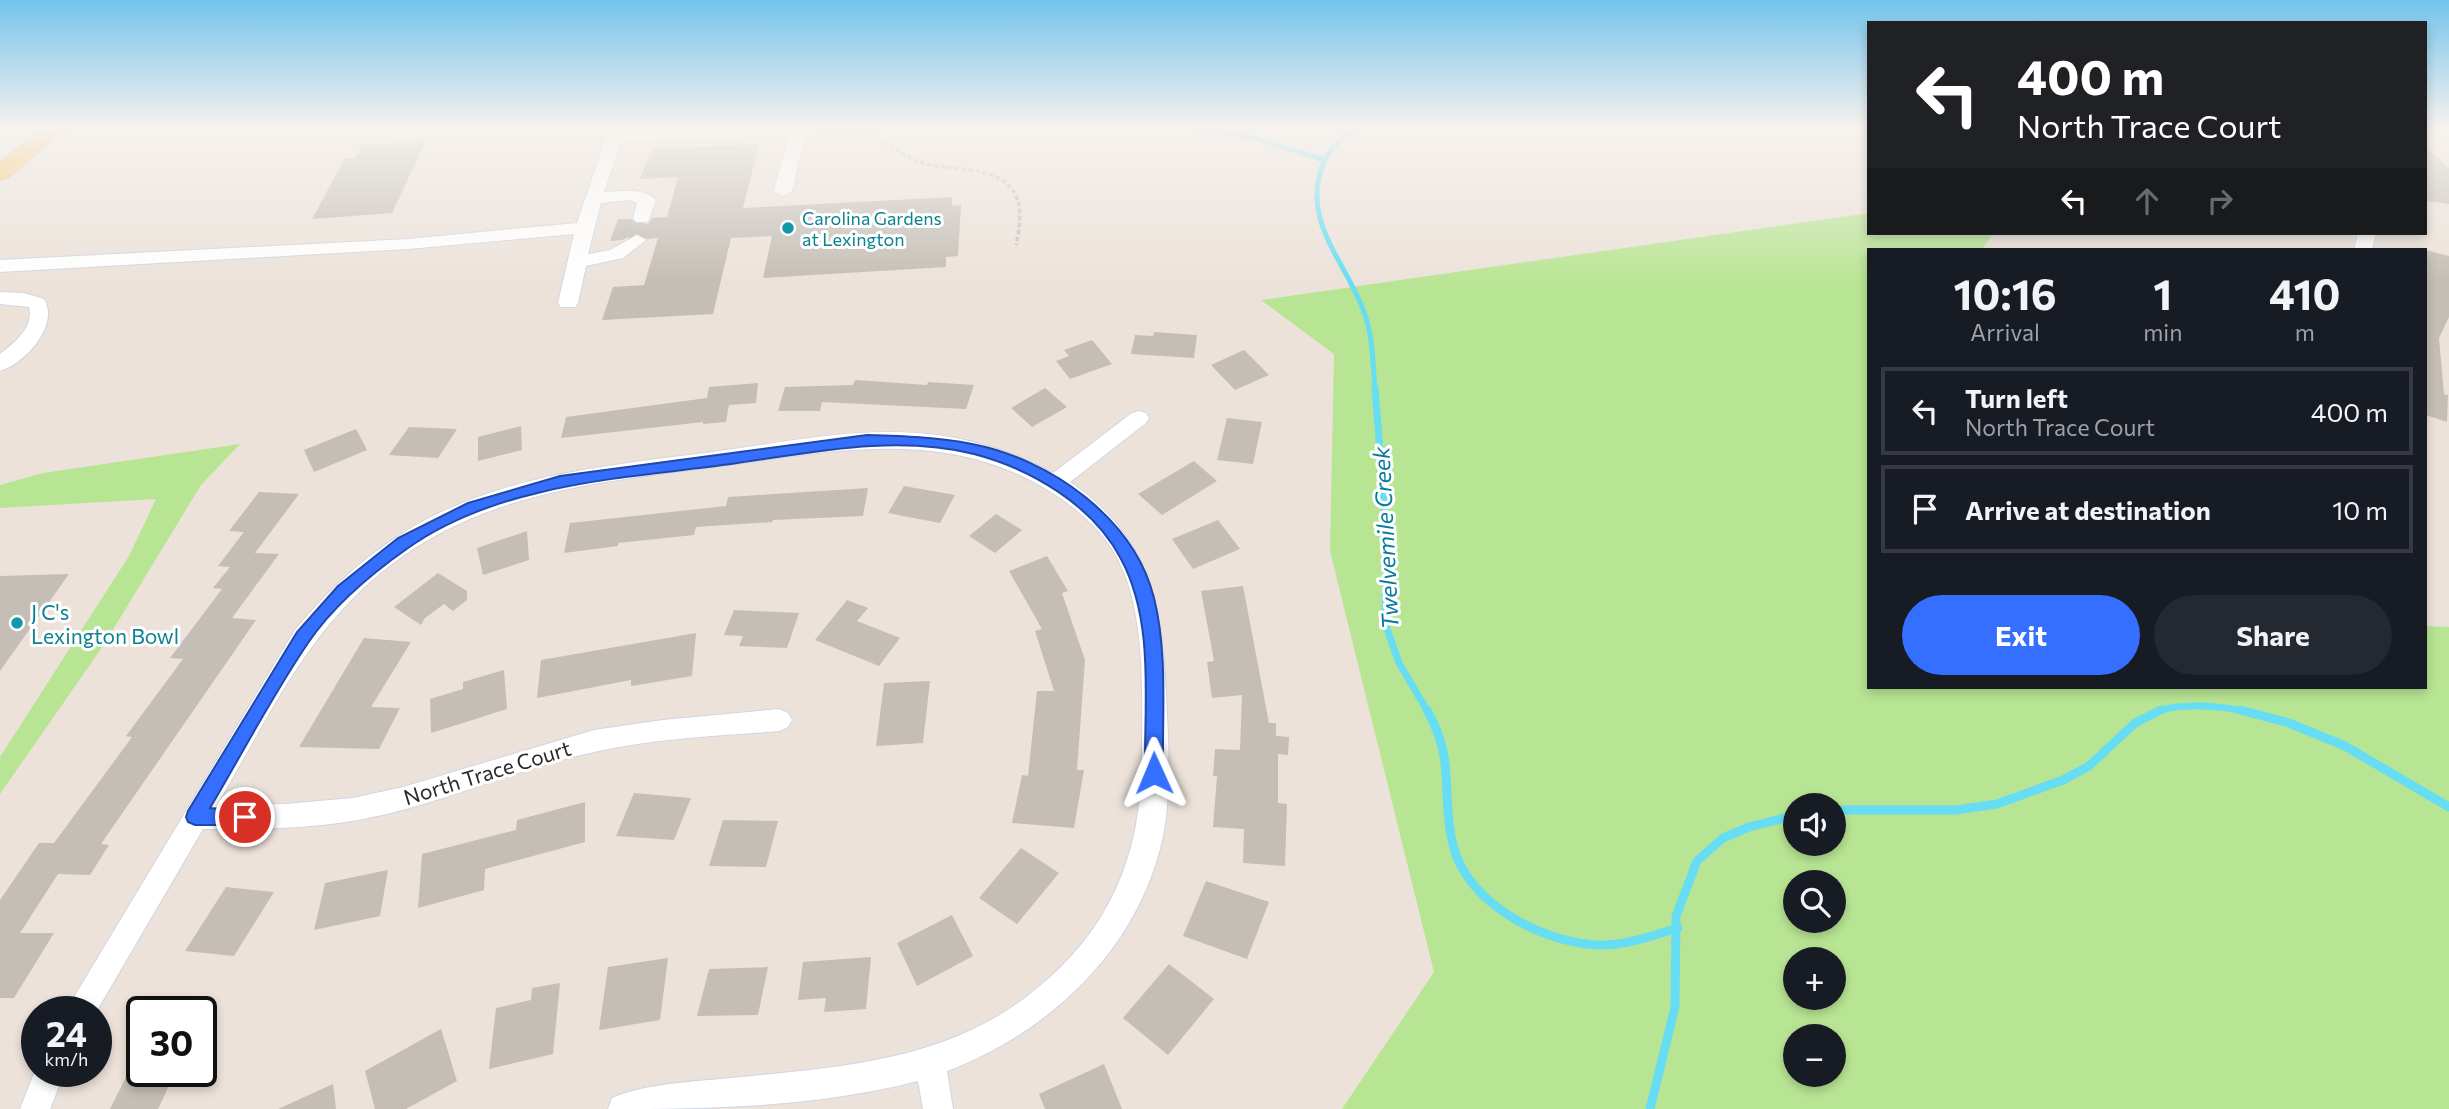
<!DOCTYPE html>
<meta charset="utf-8">
<style>
body{margin:0;font-family:Commissioner,sans-serif;background:#242831;color:#f1f3f6;height:100vh;display:flex;flex-direction:column;font-size:26px;white-space:nowrap}
*{box-sizing:border-box;margin:0}
p{font-size:23px;color:#9ea1a6}
.icon{flex:none;width:38px;height:38px;fill:none;stroke:currentColor;stroke-width:2;stroke-linecap:round;stroke-linejoin:round}
.map{position:relative;flex:1;overflow:hidden}
.sheet{position:absolute;left:1867px;top:248px;width:560px;height:441px;display:flex;flex-direction:column;background:#171b24;border-radius:0px;box-shadow:0 4px 10px #0003}
.sheet>*{flex:none}
.hud{position:absolute;left:1867px;top:21px;width:560px;height:214px;border-radius:0px;box-shadow:0 4px 10px #0003;background:#202124;color:#fff;overflow:hidden}
.buttons{position:absolute;left:1783px;top:793px;display:grid;gap:14px}
.buttons a{display:grid;place-items:center;width:63px;height:63px;border-radius:50%;background:#171b24;box-shadow:0 4px 10px #0003;font-size:35px}
.speed{position:absolute;left:21px;top:996px;display:flex;gap:14px;font-size:35px;font-weight:700;text-align:center}
.speed>*{display:grid;place-content:center;width:91px;height:91px;border-radius:50%;background:#171b24;box-shadow:0 4px 10px #0003;line-height:1}
.speed small{font-size:18px;font-weight:400}
.speed .limit{border:4px solid #111;border-radius:10px;background:#fff;color:#111}
.pin{position:absolute;display:grid;place-items:center;width:60px;height:60px;color:#fff;margin:-30px;border:4px solid #fff;border-radius:50%;box-shadow:0 2px 7px #0007}
.me{position:absolute;width:77px;margin:-38px;rotate:359deg;stroke-linejoin:round;filter:drop-shadow(0 0 5px #0008)}
.turn{display:flex;align-items:center;gap:24px;height:147px;padding:0 35px;font-size:32px}
.turn .icon{width:91px;height:91px;stroke-width:2.5}
.turn b{display:block;font-size:49px;line-height:60px}
.lanes{display:flex;align-items:center;height:66px;padding:0 35px;background:#0003;justify-content:center;gap:35px;direction:ltr}
.lanes .off{opacity:.35}
.eta{display:flex;justify-content:space-evenly;align-items:center;height:119px;text-align:center}
.eta b{font-size:42px;font-weight:700;line-height:49px}
.button{display:flex;gap:14px;margin-top:auto;padding:14px 35px}
.button a{flex:1;height:80px;border-radius:42px;background:#346fff;color:#fff;font-size:28px;font-weight:700;line-height:80px;text-align:center}
.button a+a{background:#242831;color:#f1f3f6}
ul{padding:0;list-style:none}
li{display:flex;align-items:center;gap:21px;height:88px;margin:0 14px 10px;padding:0 21px;border:4px solid #363941;border-radius:0px}
li div{flex:1}
li b{display:block;font-size:26px}
li em{font-style:normal}
.map>svg:first-child{display:block}
.green{fill:#b8e593;fill-rule:evenodd}
.lines{fill:none;stroke-linecap:round;stroke-linejoin:round}
.stream-far2{stroke:#67ddf3;stroke-width:5}
.stream-far1{stroke:#67ddf3;stroke-width:7}
.stream{stroke:#67ddf3;stroke-width:9}
.building{fill:#c4beb6}
.minor-tunnel{stroke:#c5bdb7;stroke-width:18;stroke-dasharray:18 9;stroke-linecap:butt}
.minor-casing{stroke:#cfd5e3;stroke-width:2}
.major-casing{stroke:#c3c3c3;stroke-width:2}
.path{stroke:#c3c3c3;stroke-width:3.5;stroke-dasharray:4.5 2.5;stroke-linecap:butt}
.minor{fill:#fff;fill-rule:evenodd}
.major{fill:#f6c055;fill-rule:evenodd}
.route{fill:#346fff;stroke:#2248a6;stroke-width:2}
.culture-dot{fill:#0f9aa8;stroke:#fff;stroke-width:2.5}
.labels{text-anchor:middle;dominant-baseline:central;stroke-width:6;stroke-linejoin:round;paint-order:stroke}
.far-culture-label{font-size:18px;fill:#0d838f;stroke:#fff;text-anchor:start}
.culture-label{font-size:21px;fill:#0d838f;stroke:#fff;text-anchor:start}
.street-label{font-size:21px;fill:#292929;stroke:#fff}
.water-label{font-size:23px;font-style:italic;fill:#087a9e;stroke:#fff}
</style>
<div class="map">
<svg width="2449" height="1109" viewBox="0 0 2449 1109">
<rect width="100%" height="100%" fill="#ece2da"/>
<path class="green" d="M1869 213V233H1993L1982 250H1869V688H2426V626L2449 627V1109H1342L1434 972 1330 551 1334 354 1261 300ZM1796 805H1834V844H1796ZM1796 882H1834V920H1796ZM1796 959H1834V998H1796ZM1796 1036H1834V1074H1796Z
M240 444 201 485 103 646 0 794V757L129 556 156 499 0 508V485L43 473Z"/>
<g class="lines">
<path class="stream-far2" d="M1198 128 1258 139 1324 160
M1353 128C1344 138 1330 147 1325 160 1297 219 1348 263 1365 315 1373 337 1373 366 1375 389"/>
<path class="stream-far1" d="M1375 388 1386 528 1385 623 1399 663 1428 712
M2157 712C2177 702 2225 706 2247 712"/>
<path class="stream" d="M1427 710C1457 763 1440 793 1453 845 1467 905 1548 946 1605 945 1631 944 1654 935 1678 928
M2240 710 2289 723 2345 746 2449 807
M1834 810H1956L1997 804 2063 780 2089 766 2135 723 2161 710
M1650 1109 1675 1007 1676 916 1697 861 1723 838 1749 827 1796 815"/>
</g>
<path class="building" d="M426 141 392 213 312 219 345 158H355L362 145Z
M759 144 743 208 952 197V206L961 205 958 256 946 257V267L763 278 772 236 731 238 713 314 602 320 613 287 644 285 658 238 648 239 636 233 622 240 610 241 618 219H631L636 225H648L652 218 667 217 678 177 640 179 651 149Z
M2426 148 2449 168V204L2426 201Z
M2426 250 2449 256V317L2439 338 2444 394 2448 395 2447 422 2426 415Z
M1154 332 1197 335 1194 358 1131 354 1135 335 1153 336Z
M1092 340 1112 364 1070 379 1056 361 1069 356 1064 350Z
M1244 350 1269 375 1235 390 1211 365Z
M855 380 927 385 928 382 974 385 966 409 822 402 820 411H778L785 387 853 385Z
M758 383 756 403 729 405 726 422 703 424V422L561 438 566 417 707 398 709 387Z
M1045 388 1067 407 1032 427 1011 408Z
M1227 418 1262 422 1253 464 1217 460Z
M521 426 522 450 478 461V437Z
M409 427 457 429 438 458 389 455Z
M356 429 367 450 314 472 304 450Z
M1194 461 1217 481 1162 515 1138 494Z
M904 486 955 495 940 523 888 513Z
M868 488 863 516 773 520 772 522 696 527 694 535 618 543V546L564 553 570 523 726 506 728 497Z
M259 492 299 494 255 553 279 554 232 618 256 620 101 844 109 845 90 875 58 874 20 933H54L14 998H0V900L39 843H54L132 737 126 736 183 659 170 658 222 589 213 588 230 567 218 566 244 532 229 531Z
M996 514 1022 530 995 553 969 536Z
M1218 520 1240 549 1193 569 1172 539Z
M527 531 529 560 483 575 477 548Z
M1047 556 1068 591 1062 593 1085 660 1077 770H1084L1074 828 1012 823 1022 775 1028 776 1037 691H1054L1035 631 1042 629 1009 571Z
M438 573 467 591V600L453 611 444 604 425 618 421 625 394 607Z
M69 574 0 671V576Z
M1243 586 1269 723H1276V736L1289 737 1288 755 1278 754V803L1287 804 1285 866 1243 863 1244 829 1213 827 1217 776H1213L1215 749 1240 750 1242 695 1212 698 1207 662 1214 661 1201 591Z
M847 600 868 608 857 621 900 638 879 666 815 640Z
M734 610 799 613 787 648 739 646 743 636 724 635Z
M696 633 692 676 631 686V680L537 698 541 660Z
M364 638 411 642 371 707 400 708 379 749 299 747Z
M504 670 507 709 431 733 430 699 463 689V682Z
M930 681 923 743 876 746 884 683Z
M634 793 691 798 674 840 616 836Z
M585 802V842L485 869 484 890 418 908 422 854 516 830 517 820Z
M723 820 778 821 766 867 709 866Z
M1021 848 1059 873 1017 924 979 898Z
M388 870 380 916 314 930 325 883Z
M1206 881 1269 902 1247 959 1183 936Z
M226 887 274 892 234 956 185 951Z
M952 915 973 956 917 986 897 943Z
M871 957 866 1009 824 1012 826 998 798 1000 803 962Z
M668 958 660 1020 599 1030 608 967Z
M1169 964 1214 999 1168 1055 1123 1018Z
M768 967 758 1015 697 1016 709 969Z
M560 983 553 1054 489 1069 496 1008 531 1000 532 988Z
M441 1029 457 1081 406 1109H375L365 1071Z
M1104 1064 1122 1109H1045L1039 1094Z
M129 1071H176L158 1109H110Z
M333 1084 336 1109H278Z"/>
<g class="lines">
<path class="minor-tunnel" d="M637 240 642 218"/>
<g class="minor-casing">
<path id="minor" d="M776 128H800L806 132 792 191 783 196 774 191 788 137 621 141 604 192C621 191 643 187 656 200L648 222H636L633 218 637 203 630 200 601 203 588 254 610 250 637 235 646 240 623 258 586 266 578 303 575 307H561L558 303 574 234 408 249 0 272V260L408 239 577 223 608 132Z
M2358 233H2376L2372 250H2354Z
M0 292 24 293 44 299C60 325 25 364 0 371V354C15 342 34 328 29 307L0 304Z
M1139 411 1146 413 1149 418 1146 423 1070 482C1150 538 1161 601 1166 693 1168 740 1172 790 1163 836 1139 949 1051 1031 947 1071L953 1109H923L918 1081C816 1107 712 1109 608 1109L612 1098C648 1083 692 1082 730 1078 830 1068 933 1063 1018 1003 1106 940 1142 861 1142 755 1142 692 1147 603 1112 549 1096 524 1071 504 1046 489 942 426 827 452 714 467 600 482 487 492 392 564 309 626 268 718 217 805L285 804 353 798 403 787 594 730 663 720 779 709 788 713 792 720 788 727 779 731C717 736 654 738 594 752 519 768 448 801 373 817 318 829 260 829 203 829L96 1012H65L295 630C334 583 381 541 437 514 528 470 628 464 726 450 792 441 860 427 927 434 971 438 1014 452 1053 473L1132 413Z
M37 1066V1071H65L50 1109H20Z"/>
</g>
<g class="major-casing">
<path id="major" d="M43 128H67L8 178 0 180V162Z"/>
</g>
<path class="path" d="M816 131C831 131 845 128 859 131 883 137 900 156 923 163 949 171 991 165 1011 188 1024 203 1020 227 1016 245"/>
<use href="#minor" class="minor"/>
<use href="#major" class="major"/>
</g>
<linearGradient id="sky" x2="0" y2="1"><stop stop-color="#74c4ec"/><stop offset="0.45" stop-color="#f6f2ee"/><stop offset="1" stop-color="#f6f2ee" stop-opacity="0"/></linearGradient>
<rect width="2449" height="283" fill="url(#sky)"/>
<path class="route" d="M867 435C902 436 937 437 972 444 1050 459 1134 518 1154 598 1168 654 1162 716 1163 773L1160 779 1154 781 1147 779 1145 773C1144 704 1155 622 1121 559 1093 505 1031 469 974 454 894 434 810 453 731 464 624 478 498 484 408 548 371 574 333 606 308 643 272 696 242 754 210 808L251 811 254 817 251 823 245 825H195L188 822 186 817 188 811 297 632 338 586 398 538 468 503 560 476Z"/>
<g class="culture-dot">
<circle cx="788" cy="228" r="7"/>
<circle cx="17" cy="623" r="7"/>
</g>
<g class="labels">
<g class="far-culture-label">
<text x="802" y="218">Carolina Gardens<tspan x="802" dy="21">at Lexington</tspan></text>
</g>
<g class="culture-label">
<text x="31" y="611">J C's<tspan x="31" dy="24">Lexington Bowl</tspan></text>
</g>
<g class="street-label">
<text transform="translate(487 772) rotate(-17)">North Trace Court</text>
</g>
<g class="water-label">
<text transform="translate(1385 538) rotate(-93)">Twelvemile Creek</text>
</g>
</g>
</svg>
<div class="buttons">
<a><svg class="icon" aria-label="sound" viewBox="0 0 24 24"><path d="M4 9h4l5-4v14l-5-4H4zM17 9q2 3 0 6"/></svg></a>
<a><svg class="icon" aria-label="search" viewBox="0 0 24 24"><circle cx="10" cy="10" r="6"/><path d="M15 15l6 6"/></svg></a>
<a>+</a>
<a>−</a>
</div>
<div class="speed"><div>24<small>km/h</small></div><div class="limit">30</div></div>
<div class="pin" style="left:245px;top:817px;background:#d93025"><svg class="icon" aria-label="arrive" viewBox="0 0 24 24"><path d="M6 21V4h12l-3 4 3 4H6"/></svg></div>
<svg class="me" style="left:1154px;top:773px" viewBox="-20 -20 40 40"><path d="M0-17L14 15 0 8-14 15z" fill="#346fff" stroke="#fff" stroke-width="4"/></svg>
<div class="hud">
<div class="turn"><svg class="icon" aria-label="left" viewBox="0 0 24 24"><path d="M17 20v-9H6M10 6l-5 5 5 5"/></svg><div><b>400 m</b>North Trace Court</div></div>
<div class="lanes"><svg class="icon" aria-label="left" viewBox="0 0 24 24"><path d="M17 20v-9H6M10 6l-5 5 5 5"/></svg><svg class="icon off" aria-label="ahead" viewBox="0 0 24 24"><path d="M12 20V5M6 11l6-6 6 6"/></svg><svg class="icon off" aria-label="right" viewBox="0 0 24 24"><path d="M7 20v-9h11M14 6l5 5-5 5"/></svg></div>
</div>
<section class="sheet">
<div class="eta">
<div><b>10:16</b><p>Arrival</p></div>
<div><b>1</b><p>min</p></div>
<div><b>410</b><p>m</p></div>
</div>
<ul>
<li><svg class="icon" aria-label="left" viewBox="0 0 24 24"><path d="M17 20v-9H6M10 6l-5 5 5 5"/></svg><div><b>Turn left</b><p>North Trace Court</p></div><em>400 m</em></li>
<li><svg class="icon" aria-label="arrive" viewBox="0 0 24 24"><path d="M6 21V4h12l-3 4 3 4H6"/></svg><div><b>Arrive at destination</b></div><em>10 m</em></li>
</ul>
<div class="button"><a>Exit</a><a>Share</a></div>
</section>
</div>
